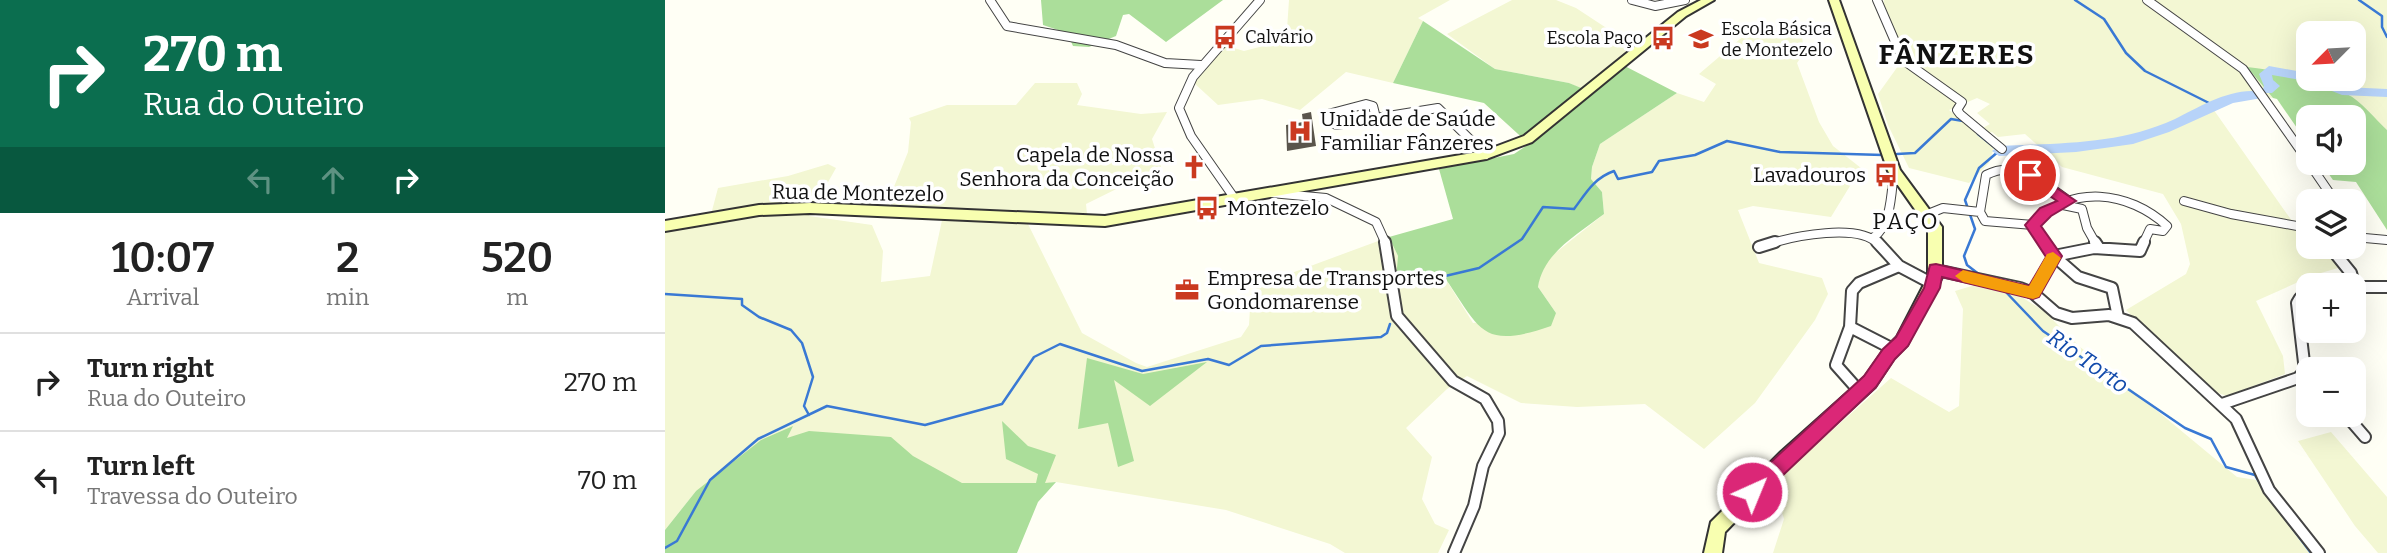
<!DOCTYPE html>
<meta charset="utf-8">
<style>
body{margin:0;font-family:Bitter,serif;background:#f2f2f2;color:#222;height:100vh;display:flex;flex-direction:column;font-size:26px;white-space:nowrap}
*{box-sizing:border-box;margin:0}
p{font-size:23px;color:#767676}
.icon{flex:none;width:38px;height:38px;fill:none;stroke:currentColor;stroke-width:2;stroke-linecap:round;stroke-linejoin:round}
.map{position:relative;flex:1;overflow:hidden}
.sheet{display:flex;flex-direction:column;background:#fff;width:665px}
.sheet>*{flex:none}
.hud{background:#0b6e4f;color:#fff;overflow:hidden}
.needle{width:46px;rotate:246deg}
.fabs{position:absolute;left:1631px;top:21px;display:grid;gap:14px}
.fabs a{display:grid;place-items:center;width:70px;height:70px;border-radius:14px;background:#fff;box-shadow:0 7px 28px #0002;font-size:35px}
.pin{position:absolute;display:grid;place-items:center;width:60px;height:60px;color:#fff;margin:-30px;border:4px solid #fff;border-radius:50%;box-shadow:0 2px 7px #0007}
.me{position:absolute;width:77px;margin:-38px;rotate:44deg;stroke-linejoin:round;filter:drop-shadow(0 0 5px #0008)}
.turn{display:flex;align-items:center;gap:24px;height:147px;padding:0 28px;font-size:32px}
.turn .icon{width:91px;height:91px;stroke-width:2.5}
.turn b{display:block;font-size:49px;line-height:60px}
.lanes{display:flex;align-items:center;height:66px;padding:0 28px;background:#0003;justify-content:center;gap:35px;direction:ltr}
.lanes .off{opacity:.35}
.eta{display:flex;justify-content:space-evenly;align-items:center;height:119px;text-align:center}
.eta b{font-size:42px;font-weight:600;line-height:49px}
ul{padding:0;list-style:none}
li{display:flex;align-items:center;gap:21px;height:98px;padding:0 28px;border-top:2px solid #e0e0e0}
li div{flex:1}
li b{display:block;font-size:26px}
li em{font-style:normal}
main{display:flex;flex:1;min-height:0}
.map>svg:first-child{display:block}
.farmland{fill:#f3f7d3;fill-rule:evenodd}
.forest{fill:#abde9a}
.lines{fill:none;stroke-linecap:round;stroke-linejoin:round}
.stream{stroke:#3979d4;stroke-width:2.5}
.river{fill:#b7d3f9;fill-rule:evenodd}
.building{fill:#5a554c}
.street-far1-casing{stroke:#444;stroke-width:10}
.street-casing{stroke:#444;stroke-width:14}
.secondary-casing{stroke:#333;stroke-width:4}
.street-far1{stroke:#fff;stroke-width:8}
.street{stroke:#fff;stroke-width:10}
.secondary{fill:#f8ffb0;fill-rule:evenodd}
.route{fill:#db2777;stroke:#8e194d;stroke-width:2}
.slow{fill:#f59e0b}
.labels{text-anchor:middle;dominant-baseline:central;stroke-width:7;stroke-linejoin:round;paint-order:stroke}
.far-poi-label{font-size:18px;fill:#111;stroke:#fff;text-anchor:start}
.poi-label{font-size:21px;fill:#111;stroke:#fff;text-anchor:start}
.street-label{font-size:21px;fill:#111;stroke:#fff}
.neighbourhood-label{font-size:23px;letter-spacing:2px;fill:#111;stroke:#fff}
.water-label{font-size:23px;font-style:italic;fill:#124aab;stroke:#fff}
.district-label{font-size:28px;font-weight:bold;letter-spacing:2px;fill:#111;stroke:#fff}
</style>
<main>
<section class="sheet">
<div class="hud">
<div class="turn"><svg class="icon" aria-label="right" viewBox="0 0 24 24"><path d="M7 20v-9h11M14 6l5 5-5 5"/></svg><div><b>270 m</b>Rua do Outeiro</div></div>
<div class="lanes"><svg class="icon off" aria-label="left" viewBox="0 0 24 24"><path d="M17 20v-9H6M10 6l-5 5 5 5"/></svg><svg class="icon off" aria-label="ahead" viewBox="0 0 24 24"><path d="M12 20V5M6 11l6-6 6 6"/></svg><svg class="icon" aria-label="right" viewBox="0 0 24 24"><path d="M7 20v-9h11M14 6l5 5-5 5"/></svg></div>
</div>
<div class="eta">
<div><b>10:07</b><p>Arrival</p></div>
<div><b>2</b><p>min</p></div>
<div><b>520</b><p>m</p></div>
</div>
<ul>
<li><svg class="icon" aria-label="right" viewBox="0 0 24 24"><path d="M7 20v-9h11M14 6l5 5-5 5"/></svg><div><b>Turn right</b><p>Rua do Outeiro</p></div><em>270 m</em></li>
<li><svg class="icon" aria-label="left" viewBox="0 0 24 24"><path d="M17 20v-9H6M10 6l-5 5 5 5"/></svg><div><b>Turn left</b><p>Travessa do Outeiro</p></div><em>70 m</em></li>
</ul>
</section>
<div class="map">
<svg width="1722" height="553" viewBox="0 0 1722 553">
<rect width="100%" height="100%" fill="#fffff5"/>
<path class="farmland" d="M624 0H785L753 18 758 21 728 83 681 72 635 110 597 99 553 105 529 83 548 57 562 46 579 51 610 43 622 29Z
M847 0H891L911 8 943 29 975 41 921 91 904 83 830 69 782 34Z
M1219 0H1722V130L1683 94 1662 84 1607 70 1583 68 1608 98 1575 94 1546 106 1634 231 1643 233V247H1664L1680 266 1649 275 1591 301 1618 356 1620 374 1562 396 1541 389 1461 310 1521 274 1525 264 1516 224 1498 194 1397 167 1360 134 1333 137 1327 132 1320 134 1316 129 1325 124 1312 113 1325 104 1312 98 1284 110 1329 147 1324 163 1304 183 1244 168 1223 125 1213 94 1236 62 1218 7ZM1643 33H1689V79H1643Z
M1136 28 1139 53 1132 63 1154 122 1168 146 1196 168 1166 217 1088 206 1073 210 1094 263 1157 278 1163 294 1150 320 1090 403 1039 449 980 404 912 407 856 403 802 376 782 389 741 428 767 457 757 499 770 524 784 530 773 553H680L665 544 561 510 391 482 309 494 31 491 0 530V232L44 222 53 188 123 176 163 164 171 168 144 216 207 225 218 251 216 282 265 276 279 211 222 204 243 152 246 122 244 118 282 105H351L370 83H412L417 94 412 105 476 114 502 112 487 139 496 167 421 204 422 214 364 215 362 222 417 333 471 363 482 367 576 337 584 325 586 292 602 282 724 237 733 256 739 281 761 275 780 278 808 323 891 313 873 287 875 271 884 258 939 214 937 192 926 179 927 167 935 144 1012 93 1039 102 1051 84 1034 74 1081 34Z
M1310 285 1349 292 1380 312 1414 346 1572 477 1592 480 1650 553H1108L1119 519 1108 483 1226 378 1284 412 1294 406 1298 309 1290 291Z
M1666 432 1722 497V553H1713L1690 526 1633 441Z"/>
<path class="forest" d="M376 0H558L501 42 464 14 458 15 451 36 424 47 408 46 402 33 378 25Z
M758 21 830 69 904 83 921 90 952 62 1012 93 935 144 927 167 926 179 937 192 939 214C913 234 878 253 873 287L891 313 886 326C816 350 816 330 780 278L761 275 739 281 731 280 733 256 724 237 788 219 774 169 849 154 864 144 819 103 728 83Z
M1582 67C1616 71 1652 78 1682 94 1696 101 1710 119 1722 130V230L1691 182 1668 180 1656 163H1689V117H1643V144L1612 99 1608 98Z
M422 358 478 374 542 362 485 406 449 380 469 461 453 467 443 423 413 429Z
M337 421 363 446 391 455 380 483 391 482 373 502 352 553H0V530L31 491 96 440 128 426 122 438 144 431 226 437 248 456 297 483H371L373 474 341 459Z"/>
<g class="lines">
<path class="stream" d="M1410 0 1439 19 1461 53 1480 71 1550 106
M1694 0 1717 16V27L1722 37
M1313 134 1334 151 1314 168 1300 200 1310 229 1299 256 1302 265 1315 275
M1232 154 1250 153 1286 119 1298 121
M739 281 755 274 776 277 814 268 857 239 878 207 909 209C921 193 929 178 949 171L953 179 987 172 994 161 1030 155 1062 141 1115 152 1218 155
M1338 289 1378 331 1520 428 1546 439 1561 467 1590 475 1596 485
M0 294 77 299V305L94 317 126 330 137 343 148 377 139 406 144 415
M1610 505 1646 553
M0 548 12 541 45 480 93 439 162 406 260 425 337 404 369 357 395 344 477 371 543 359 564 365 596 346 716 337 722 333 725 324"/>
<path class="river" d="M1604 66 1643 73V79H1658L1679 87 1722 89V97L1677 95 1642 81 1607 75 1608 80 1615 86 1607 93H1597V98L1568 103 1504 132 1468 144 1411 152 1334 156 1327 151 1334 146C1394 143 1454 145 1510 119 1534 107 1568 86 1597 92L1599 86 1594 74Z"/>
</g>
<path class="building" d="M646 112 651 146 622 151 621 125 638 122 637 114Z"/>
<g class="lines">
<g class="street-far1-casing">
<path id="street-far1" d="M325 0 342 26 451 45 500 63 536 65
M967 0 990 6 1020 0
M1212 0 1238 60 1297 102 1292 110 1295 114 1337 149
M1482 0 1578 69 1643 161
M701 104 708 106 711 118 672 125 665 123 663 114Z
M711 118 773 108 821 155
M1644 163 1670 201
M606 193 661 198 711 222 721 244
M570 199 526 136 514 108 528 77 595 0
M1519 201 1566 214 1643 228
M1398 205 1417 209 1422 228 1431 244
M1315 212 1320 221 1368 225
M1263 214 1278 208 1315 212 1321 175C1353 158 1378 183 1404 201
M1689 237 1722 240
M1208 238C1227 224 1226 193 1229 171
M1104 244C1129 236 1194 223 1213 244
M1381 244 1368 225C1405 183 1464 191 1502 226L1498 231 1485 229 1478 244"/>
</g>
<g class="street-casing">
<path id="street" d="M720 242 732 316 788 381 820 399 833 421 834 433 818 466 809 506 789 553
M1212 242 1234 266 1268 284
M1379 242 1389 256
M1430 242 1434 248
M1094 247 1110 242
M1665 247 1686 273 1690 287
M1389 256 1413 277 1447 288 1453 317
M1389 256 1429 248 1475 251 1479 242
M1271 270 1355 288 1368 293 1391 313 1407 318 1444 315 1468 323 1571 419 1604 490 1654 553
M1689 287H1722
M1368 293 1389 256
M1185 327 1228 349
M1195 392 1171 365 1185 327 1187 291 1194 283 1234 266
M1557 404 1633 378 1640 371 1632 303 1635 298 1643 296
M1681 415 1700 437"/>
</g>
<g class="secondary-casing">
<path id="secondary" d="M1036 0H1049L1021 16 867 142 821 159 440 226 145 213 94 215 0 231V221L94 205 145 203 440 216 819 151 859 136 1013 12Z
M1164 0H1174L1235 170 1277 227V277L1242 345 1229 358 1210 387 1128 462 1060 532 1057 553H1039L1046 522 1116 452 1200 377 1219 350 1232 337 1263 277V228L1223 171Z"/>
</g>
<use href="#street-far1" class="street-far1"/>
<use href="#street" class="street"/>
<use href="#secondary" class="secondary"/>
</g>
<path class="route" d="M1365 170 1411 201 1386 216 1376 226 1397 256 1374 297 1368 299 1277 277 1275 288 1243 346 1230 359 1211 387 1094 498 1087 501 1080 498 1078 492 1080 486 1199 376 1218 349 1231 337 1259 288 1265 265 1271 264 1364 286 1381 257 1360 225 1375 208 1392 201 1360 179V171Z"/>
<path class="slow" d="M1388 252 1396 258 1374 297 1368 299 1298 282 1290 276 1298 270 1364 286 1382 254Z"/>
<defs>
<g id="bus-bare" transform="scale(1.89)"><path d="M-5-6H5V4H4V6H2V4H-2V6H-4V4H-5ZM-3.5-4V0h7V-4ZM-3.5 1.2v1.5H-2V1.2ZM2 1.2v1.5H3.5V1.2Z" fill="#ca3920" stroke="#fff" stroke-width="2.5" paint-order="stroke"/></g>
<g id="school-bare" transform="scale(1.89)"><path d="M0-5L7-2L0 1L-7-2ZM-4 1L0 2.5L4 1V4Q0 6-4 4Z" fill="#ca3920" stroke="#fff" stroke-width="2.5" paint-order="stroke"/></g>
<g id="hospital-bare" transform="scale(1.89)"><path d="M-5-5h3v3.5h4V-5h3V5h-3V1.5h-4V5h-3Z" fill="#ca3920" stroke="#fff" stroke-width="2.5" paint-order="stroke"/></g>
<g id="church-bare" transform="scale(1.89)"><path d="M-1.2-6h2.4v3.5h3.3v2.4h-3.3V6h-2.4V-.1h-3.3v-2.4h3.3Z" fill="#ca3920" stroke="#fff" stroke-width="2.5" paint-order="stroke"/></g>
<g id="office-bare" transform="scale(1.89)"><path d="M-6-3h4V-5.5h4V-3h4V5H-6ZM-1-4.5V-3h2v-1.5ZM-6 0V1H6V0Z" fill="#ca3920" stroke="#fff" stroke-width="2.5" paint-order="stroke"/></g>
</defs>
<g fill-rule="evenodd">
<use href="#bus-bare" x="560" y="37"/>
<use href="#bus-bare" x="998" y="38"/>
<use href="#school-bare" x="1036" y="39"/>
<use href="#hospital-bare" x="635" y="131"/>
<use href="#church-bare" x="529" y="167"/>
<use href="#bus-bare" x="1221" y="175"/>
<use href="#bus-bare" x="542" y="208"/>
<use href="#office-bare" x="522" y="290"/>
</g>
<g class="labels">
<g class="far-poi-label">
<text x="1056" y="29">Escola Básica<tspan x="1056" dy="21">de Montezelo</tspan></text>
<text x="580" y="37">Calvário</text>
<text x="978" y="38" text-anchor="end">Escola Paço</text>
</g>
<g class="poi-label">
<text x="655" y="119">Unidade de Saúde<tspan x="655" dy="24">Familiar Fânzeres</tspan></text>
<text x="509" y="155" text-anchor="end">Capela de Nossa<tspan x="509" dy="24">Senhora da Conceição</tspan></text>
<text x="1201" y="175" text-anchor="end">Lavadouros</text>
<text x="562" y="208">Montezelo</text>
<text x="542" y="278">Empresa de Transportes<tspan x="542" dy="24">Gondomarense</tspan></text>
</g>
<g class="street-label">
<text transform="translate(193 193) rotate(1)">Rua de Montezelo</text>
</g>
<g class="neighbourhood-label">
<text x="1241" y="221">PAÇO</text>
</g>
<g class="water-label">
<text transform="translate(1423 361) rotate(35)">Rio Torto</text>
</g>
<g class="district-label">
<text x="1292" y="54">FÂNZERES</text>
</g>
</g>
</svg>
<div class="fabs">
<a><svg class="needle" viewBox="-14 -14 28 28"><path d="M0-13l5 13h-10z" fill="#e53935"/><path d="M0 13l5-13h-10z" fill="#767676"/></svg></a>
<a><svg class="icon" aria-label="sound" viewBox="0 0 24 24"><path d="M4 9h4l5-4v14l-5-4H4zM17 9q2 3 0 6"/></svg></a>
<a><svg class="icon" aria-label="layers" viewBox="0 0 24 24"><path d="M12 4l9 5-9 5-9-5zM3 14l9 5 9-5"/></svg></a>
<a>+</a>
<a>−</a>
</div>
<div class="pin" style="left:1365px;top:175px;background:#d93025"><svg class="icon" aria-label="arrive" viewBox="0 0 24 24"><path d="M6 21V4h12l-3 4 3 4H6"/></svg></div>
<svg class="me" style="left:1087px;top:492px" viewBox="-20 -20 40 40"><circle r="17" fill="#db2777" stroke="#fff" stroke-width="3"/><path d="M0-11L8 9 0 5-8 9z" fill="#fff"/></svg>
</div>
</main>
